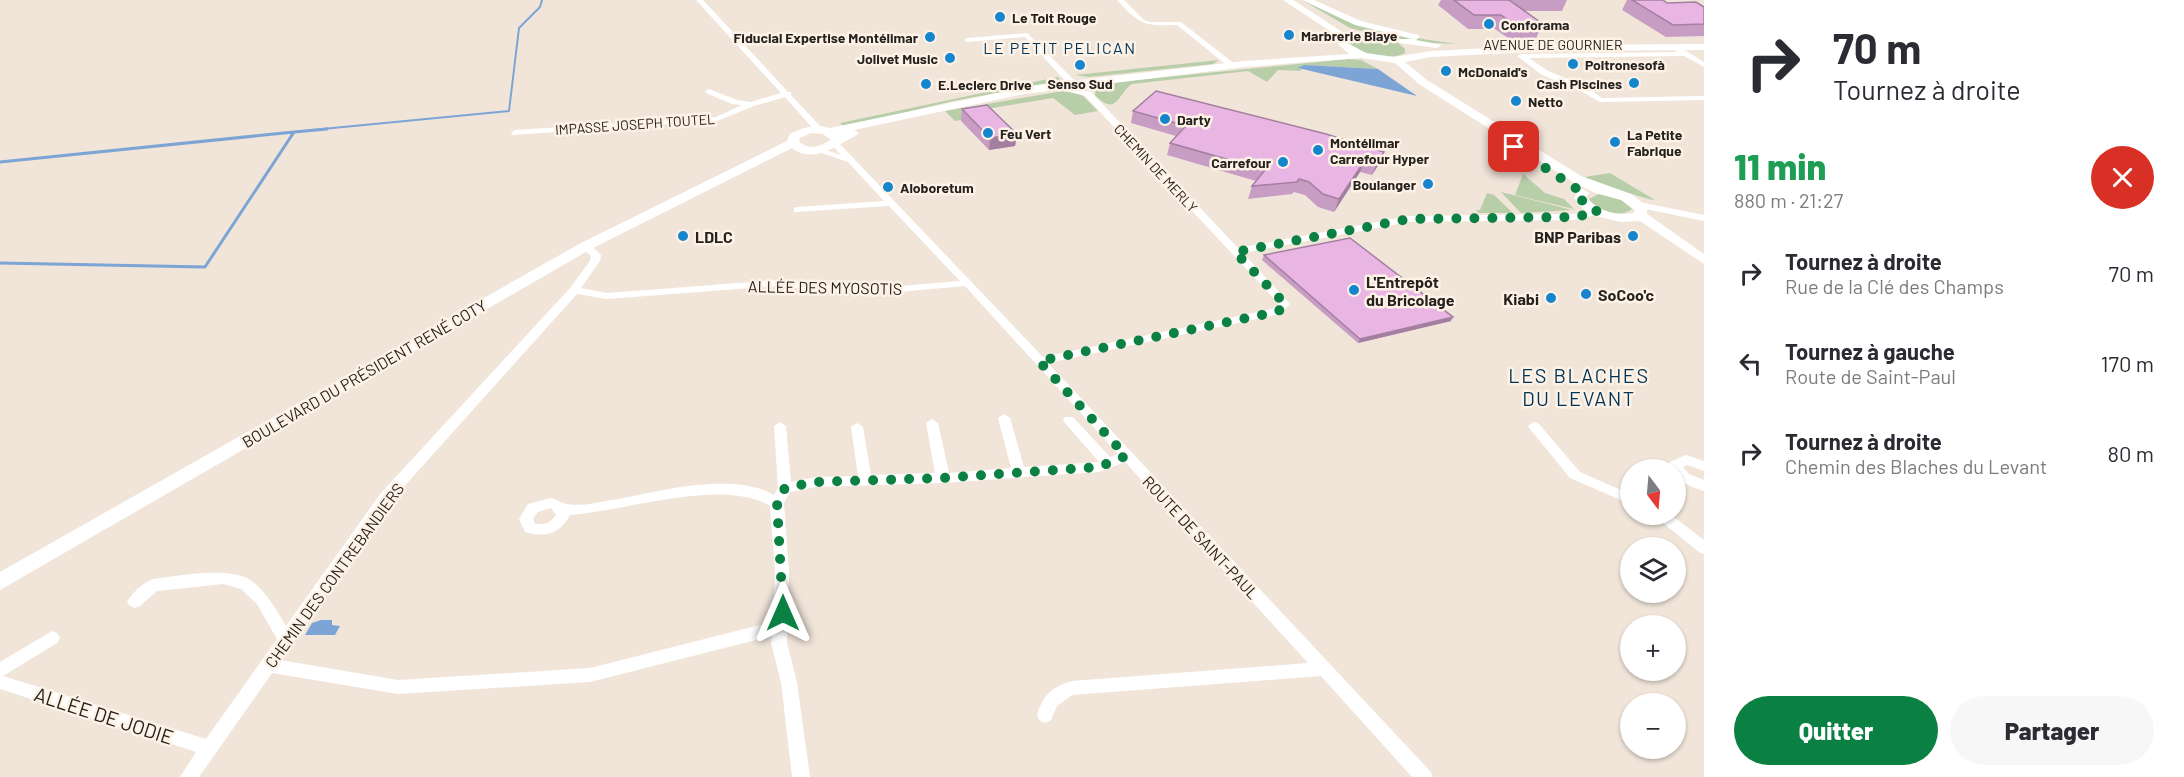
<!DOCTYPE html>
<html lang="fr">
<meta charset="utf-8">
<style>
body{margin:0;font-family:Barlow,sans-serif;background:#f7f7f7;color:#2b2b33;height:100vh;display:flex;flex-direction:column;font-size:22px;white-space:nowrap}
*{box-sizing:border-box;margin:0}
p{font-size:20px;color:#7c7c81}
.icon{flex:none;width:33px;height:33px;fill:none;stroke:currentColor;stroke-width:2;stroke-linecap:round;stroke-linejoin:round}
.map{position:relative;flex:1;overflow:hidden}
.drawer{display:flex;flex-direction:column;background:#fff;width:480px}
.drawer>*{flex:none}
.top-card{background:#fff;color:#2b2b33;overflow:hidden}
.needle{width:39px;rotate:164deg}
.controls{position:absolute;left:1620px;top:459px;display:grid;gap:12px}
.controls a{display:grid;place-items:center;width:66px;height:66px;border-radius:50%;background:#fff;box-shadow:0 2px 4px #0004;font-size:30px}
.pin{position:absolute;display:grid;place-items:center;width:51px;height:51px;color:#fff;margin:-26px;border-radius:12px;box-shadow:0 3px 9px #0006}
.me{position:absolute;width:66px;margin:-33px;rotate:0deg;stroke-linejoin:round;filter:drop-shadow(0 0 4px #0008)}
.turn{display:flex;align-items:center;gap:21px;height:126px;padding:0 30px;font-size:27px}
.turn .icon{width:78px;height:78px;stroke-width:2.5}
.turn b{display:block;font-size:42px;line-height:51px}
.round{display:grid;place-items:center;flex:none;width:63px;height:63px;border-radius:32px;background:#f7f7f7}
.headline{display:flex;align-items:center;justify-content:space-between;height:102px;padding:0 30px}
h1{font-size:36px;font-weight:800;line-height:45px;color:#1e9e55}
.cta{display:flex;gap:12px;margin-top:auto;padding:12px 30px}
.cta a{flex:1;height:69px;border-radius:36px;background:#0b8043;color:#fff;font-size:24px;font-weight:800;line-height:69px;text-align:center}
.cta a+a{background:#f7f7f7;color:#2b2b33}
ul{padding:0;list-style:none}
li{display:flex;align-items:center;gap:18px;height:90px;padding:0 30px}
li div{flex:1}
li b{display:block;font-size:22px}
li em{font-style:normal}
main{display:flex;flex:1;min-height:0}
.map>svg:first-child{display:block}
.green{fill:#b8cea9}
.water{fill:#7ca4d5}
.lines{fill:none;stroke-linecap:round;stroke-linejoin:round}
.stream-far1{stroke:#7ca4d5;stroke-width:2}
.stream{stroke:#7ca4d5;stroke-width:3}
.minor{fill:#fff;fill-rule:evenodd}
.major{fill:#fff;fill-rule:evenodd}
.wall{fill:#c89dc4}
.shaded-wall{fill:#a37fa0}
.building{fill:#e9b6e4;stroke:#a37fa0;stroke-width:1.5}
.route{stroke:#0b8043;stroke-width:10;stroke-dasharray:0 18}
.poi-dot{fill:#1585ce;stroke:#fef2e7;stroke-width:2}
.labels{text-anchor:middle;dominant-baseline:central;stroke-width:5;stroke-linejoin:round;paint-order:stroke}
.far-poi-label{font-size:14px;font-weight:bold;fill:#25211d;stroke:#fef2e7;text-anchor:start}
.far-street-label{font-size:14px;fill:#25211d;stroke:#fef2e7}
.far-quarter-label{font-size:16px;letter-spacing:1.5px;fill:#003558;stroke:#fef2e7}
.poi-label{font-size:16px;font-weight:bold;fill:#25211d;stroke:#fef2e7;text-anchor:start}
.street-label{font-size:16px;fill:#25211d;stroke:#fef2e7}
.quarter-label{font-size:20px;letter-spacing:1.5px;fill:#003558;stroke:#fef2e7}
.near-street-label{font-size:20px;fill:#25211d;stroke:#fef2e7}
</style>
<main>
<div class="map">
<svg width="1704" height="777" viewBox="0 0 1704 777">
<rect width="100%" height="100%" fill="#f1e5da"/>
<path class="green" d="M1302 0C1356 24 1398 37 1458 44L1409 42 1350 28Z
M1375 37 1397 42 1405 49V53C1390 61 1360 55 1349 43L1355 38Z
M1347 59 1361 60 1378 69 1304 65 1299 68 1302 70 1300 71 1278 70 1267 82 1248 71 1132 84C1118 93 1117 118 1095 95L1096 89 1105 83Z
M1219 60 1213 64 1089 77 1075 75Z
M1058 77 1061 80 1055 82 953 101 857 124 844 127 840 123Z
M1063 91 1081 94 1098 111 1075 115 1053 98 974 111 979 117 955 121 945 111Z
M1610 173 1655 200C1650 201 1593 181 1584 177Z
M1523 174 1545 193 1564 199 1574 209 1515 195Z
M1501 192 1572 210 1521 213Z
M1487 193 1494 195 1513 213H1479L1476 210H1480Z
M1599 194 1619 198 1632 209C1620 219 1598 211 1589 199Z"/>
<path class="water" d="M1304 65 1378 69 1417 96 1298 68Z
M321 620H332V625L340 626 335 635H305L312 623Z"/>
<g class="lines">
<path class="stream-far1" d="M312 130 509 111 519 28 540 7 542 0"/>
<path class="stream" d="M0 162 294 132
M0 263 205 267 294 132 327 129"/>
<path class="minor" d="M696 0H703L788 92H791V95L822 128V132H816L785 97 754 106 717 121 512 135 511 133 515 130 716 117 742 105 732 104 706 93 705 91 709 89 737 100 751 102 781 93Z
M1117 0H1124L1144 20 1151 22H1181L1236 65 1229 67 1177 25C1144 26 1140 25 1117 0Z
M1027 33 1074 80V84H1068L1025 37 968 42 964 40 968 38Z
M1674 47H1680L1704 62V67L1684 56 1529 58 1548 71 1585 86 1602 98 1704 96V100L1600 102 1579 90 1542 75 1517 56 1521 54 1677 52 1673 49Z
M1058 85 1091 92 1238 248 1409 216 1574 214 1598 209 1603 212 1601 214 1574 220 1409 222 1243 253 1290 304 1280 314 1048 363 1430 771 1433 777H1412L1321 676 1072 695 1057 706 1051 720 1045 723 1039 720 1037 715C1043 695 1052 687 1072 681L1308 663 1125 462 1099 472 943 483 816 487 790 492 784 503 789 571 787 643 797 682 810 777H792L781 682 771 643 772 636 590 682 398 694 272 673 199 777H180L196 752 0 689V662L52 631 57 633 60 638 57 643 3 676 206 739 277 639 257 604 241 589 223 584 157 591 140 606 135 608 130 606 127 602C132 593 144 582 153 579 178 576 233 565 253 582 268 594 276 610 286 626L381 493 570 288 590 261 591 256 582 248V244H590L601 255 600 261 581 288 607 293 776 280 865 289 960 281 889 206 794 212V208L797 207 884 201 848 162 816 151 820 148 841 155 831 144 832 142H838L1043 357 1272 309 1279 304 1085 96 1058 89ZM776 286 865 295 965 286 1118 454 1110 457 1073 417H1065L1063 420 1065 423 1099 462 1024 467 1010 418 1004 414 998 418 1011 468 949 473 938 423 932 419 926 423 935 473 871 475 863 427 857 423 851 427 858 476 816 477 791 482 786 426 780 422 774 426 778 488 774 495C735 472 662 490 619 499 603 501 583 507 568 504 563 504 556 499 551 498L528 504 519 519 525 532C545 538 560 534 570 515 625 511 723 477 770 506L775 571 772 622 590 668 398 680 280 660 391 501 577 294 607 299ZM551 508 556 515C550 523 545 525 535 524L533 519 538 512Z
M1639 202 1704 215V221L1636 207 1634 205Z
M1534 422 1538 423 1580 472 1630 494V504L1570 478 1530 429 1528 426Z
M1686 455 1704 461V471L1687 465 1683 467 1689 474 1704 480V491C1693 487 1676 483 1676 470H1671L1668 465 1670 462Z
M1652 514H1670L1704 540V554L1699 552Z"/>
<path class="major" d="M1283 0H1293L1350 37 1342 39Z
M1302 0H1314L1361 21 1418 35 1420 37 1416 40 1442 45 1437 48 1399 43V39H1412L1355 25Z
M1342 40 1366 53 1394 57 1431 51 1552 45 1704 44V50L1552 51 1431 57 1405 62 1427 80 1581 176 1631 194 1647 206V214L1704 254V264L1640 221 1621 222 1596 216 1584 210 1574 198 1579 190 1583 189 1589 193 1586 198 1588 200C1601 212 1617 216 1634 213L1635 210 1621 200 1595 193 1573 182 1419 84 1395 63 1361 58 1245 67 1024 94 854 130 859 133 857 135C837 145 814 165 792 148L591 249 0 590V572L581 243 787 141 790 134C803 127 816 124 830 128L1036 85 1245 61 1349 54 1337 43ZM811 133 823 134 831 140C820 146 811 151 799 142L800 138Z"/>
</g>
<path class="wall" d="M1441 0H1567L1562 11H1524L1543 24 1536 38H1508L1495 29H1468L1438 5Z
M1627 0H1663L1667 3 1704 7V36L1666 37 1622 10Z
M962 109 1017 134 1015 146 989 150 961 121Z
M1133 111 1326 134 1379 164 1372 175 1360 172 1334 212 1318 207 1305 195 1294 192 1292 194 1248 199 1252 186 1256 181 1167 155 1170 143 1176 136 1131 123Z
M1264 255 1451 321 1358 343 1262 260Z"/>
<path class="shaded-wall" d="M1017 134 1015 146 989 150 990 138Z
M1384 152 1379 164 1372 175 1377 163Z
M1365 160 1360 172 1334 212 1339 199Z
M1453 317 1451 321 1358 343 1360 339Z"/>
<path class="building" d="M1454 0H1509L1543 24H1514L1501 15H1474Z
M1632 0H1663L1667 3 1696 2 1704 7V24L1673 25Z
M1156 91 1326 134 1384 152 1377 163 1365 160 1339 199 1323 194 1309 182 1299 179 1297 182 1252 186 1265 170 1170 143 1186 126 1133 111Z
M987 105 1017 134 990 138 962 109Z
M1350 238 1453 317 1360 339 1264 255Z"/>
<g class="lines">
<path class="route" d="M783 613 777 502 785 488 816 482 943 478 1099 467 1126 456 1039 361 1276 312 1284 308 1285 304 1235 252 1409 219 1575 217 1598 212 1586 205 1580 198 1583 193 1514 147"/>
</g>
<g class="poi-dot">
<circle cx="1000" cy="17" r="6"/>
<circle cx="1489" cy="24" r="6"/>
<circle cx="1289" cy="35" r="6"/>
<circle cx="930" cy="37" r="6"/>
<circle cx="950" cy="58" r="6"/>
<circle cx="1573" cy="64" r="6"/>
<circle cx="1080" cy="65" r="6"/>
<circle cx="1446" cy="71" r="6"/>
<circle cx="1634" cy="83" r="6"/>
<circle cx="926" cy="84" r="6"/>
<circle cx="1516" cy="101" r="6"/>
<circle cx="1165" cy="119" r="6"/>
<circle cx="988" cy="133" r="6"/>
<circle cx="1615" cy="142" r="6"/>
<circle cx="1318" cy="150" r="6"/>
<circle cx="1283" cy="162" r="6"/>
<circle cx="1428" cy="184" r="6"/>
<circle cx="888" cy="187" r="6"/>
<circle cx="683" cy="236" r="6"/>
<circle cx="1633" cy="236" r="6"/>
<circle cx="1354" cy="290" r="6"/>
<circle cx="1586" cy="294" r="6"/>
<circle cx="1551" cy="298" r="6"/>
</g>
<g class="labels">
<g class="far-poi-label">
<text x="1012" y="17">Le Toit Rouge</text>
<text x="1501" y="24">Conforama</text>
<text x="1301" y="35">Marbrerie Blaye</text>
<text x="918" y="37" text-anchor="end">Fiducial Expertise Montélimar</text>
<text x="938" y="58" text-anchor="end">Jolivet Music</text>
<text x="1585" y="64">Poltronesofà</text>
<text x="1458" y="71">McDonald's</text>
<text x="1080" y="83" text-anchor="middle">Senso Sud</text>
<text x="1622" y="83" text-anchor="end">Cash Piscines</text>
<text x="938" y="84">E.Leclerc Drive</text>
<text x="1528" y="101">Netto</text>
<text x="1177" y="119">Darty</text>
<text x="1000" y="133">Feu Vert</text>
<text x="1627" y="134">La Petite<tspan x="1627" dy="16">Fabrique</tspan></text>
<text x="1330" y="142">Montélimar<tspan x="1330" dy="16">Carrefour Hyper</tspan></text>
<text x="1271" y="162" text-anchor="end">Carrefour</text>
<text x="1416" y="184" text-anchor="end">Boulanger</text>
<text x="900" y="187">Aloboretum</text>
</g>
<g class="far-street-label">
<text x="1553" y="44">AVENUE DE GOURNIER</text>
<text transform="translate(635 124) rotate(-4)">IMPASSE JOSEPH TOUTEL</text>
<text transform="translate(1156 168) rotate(47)">CHEMIN DE MERLY</text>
</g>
<g class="far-quarter-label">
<text x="1060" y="47">LE PETIT PELICAN</text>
</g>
<g class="poi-label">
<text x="695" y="236">LDLC</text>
<text x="1621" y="236" text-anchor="end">BNP Paribas</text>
<text x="1366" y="281">L'Entrepôt<tspan x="1366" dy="18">du Bricolage</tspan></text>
<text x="1598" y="294">SoCoo'c</text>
<text x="1539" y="298" text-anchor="end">Kiabi</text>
</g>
<g class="street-label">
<text transform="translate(825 287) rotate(1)">ALLÉE DES MYOSOTIS</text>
<text transform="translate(364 373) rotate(-30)">BOULEVARD DU PRÉSIDENT RENÉ COTY</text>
<text transform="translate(1201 537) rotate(47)">ROUTE DE SAINT-PAUL</text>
<text transform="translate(334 575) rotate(-54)">CHEMIN DES CONTREBANDIERS</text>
</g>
<g class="quarter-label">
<text x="1579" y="375">LES BLACHES<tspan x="1579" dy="23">DU LEVANT</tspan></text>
</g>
<g class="near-street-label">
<text transform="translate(104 715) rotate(18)">ALLÉE DE JODIE</text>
</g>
</g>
</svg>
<div class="controls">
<a><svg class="needle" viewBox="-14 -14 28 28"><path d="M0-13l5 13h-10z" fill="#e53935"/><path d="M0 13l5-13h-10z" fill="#7c7c81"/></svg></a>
<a><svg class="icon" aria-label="layers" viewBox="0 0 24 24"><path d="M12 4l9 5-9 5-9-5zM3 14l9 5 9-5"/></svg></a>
<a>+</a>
<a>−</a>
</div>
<div class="pin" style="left:1514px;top:147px;background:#d93025"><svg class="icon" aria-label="arrive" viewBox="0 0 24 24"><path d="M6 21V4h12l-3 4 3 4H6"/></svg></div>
<svg class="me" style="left:783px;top:613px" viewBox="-20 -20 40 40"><path d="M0-17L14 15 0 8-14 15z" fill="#0b8043" stroke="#fff" stroke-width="4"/></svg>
</div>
<section class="drawer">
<div class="top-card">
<div class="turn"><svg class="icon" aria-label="right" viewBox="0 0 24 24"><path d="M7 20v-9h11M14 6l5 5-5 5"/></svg><div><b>70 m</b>Tournez à droite</div></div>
</div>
<div class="headline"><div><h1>11 min</h1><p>880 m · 21:27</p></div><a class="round" style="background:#d93025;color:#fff"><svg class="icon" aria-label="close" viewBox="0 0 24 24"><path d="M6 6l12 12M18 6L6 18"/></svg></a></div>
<ul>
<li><svg class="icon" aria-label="right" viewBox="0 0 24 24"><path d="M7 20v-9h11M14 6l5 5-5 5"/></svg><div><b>Tournez à droite</b><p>Rue de la Clé des Champs</p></div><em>70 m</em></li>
<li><svg class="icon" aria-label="left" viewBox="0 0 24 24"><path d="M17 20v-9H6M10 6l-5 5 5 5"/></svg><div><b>Tournez à gauche</b><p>Route de Saint-Paul</p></div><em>170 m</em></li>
<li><svg class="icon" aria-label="right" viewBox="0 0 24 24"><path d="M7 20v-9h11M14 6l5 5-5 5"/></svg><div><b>Tournez à droite</b><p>Chemin des Blaches du Levant</p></div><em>80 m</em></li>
</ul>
<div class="cta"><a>Quitter</a><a>Partager</a></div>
</section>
</main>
